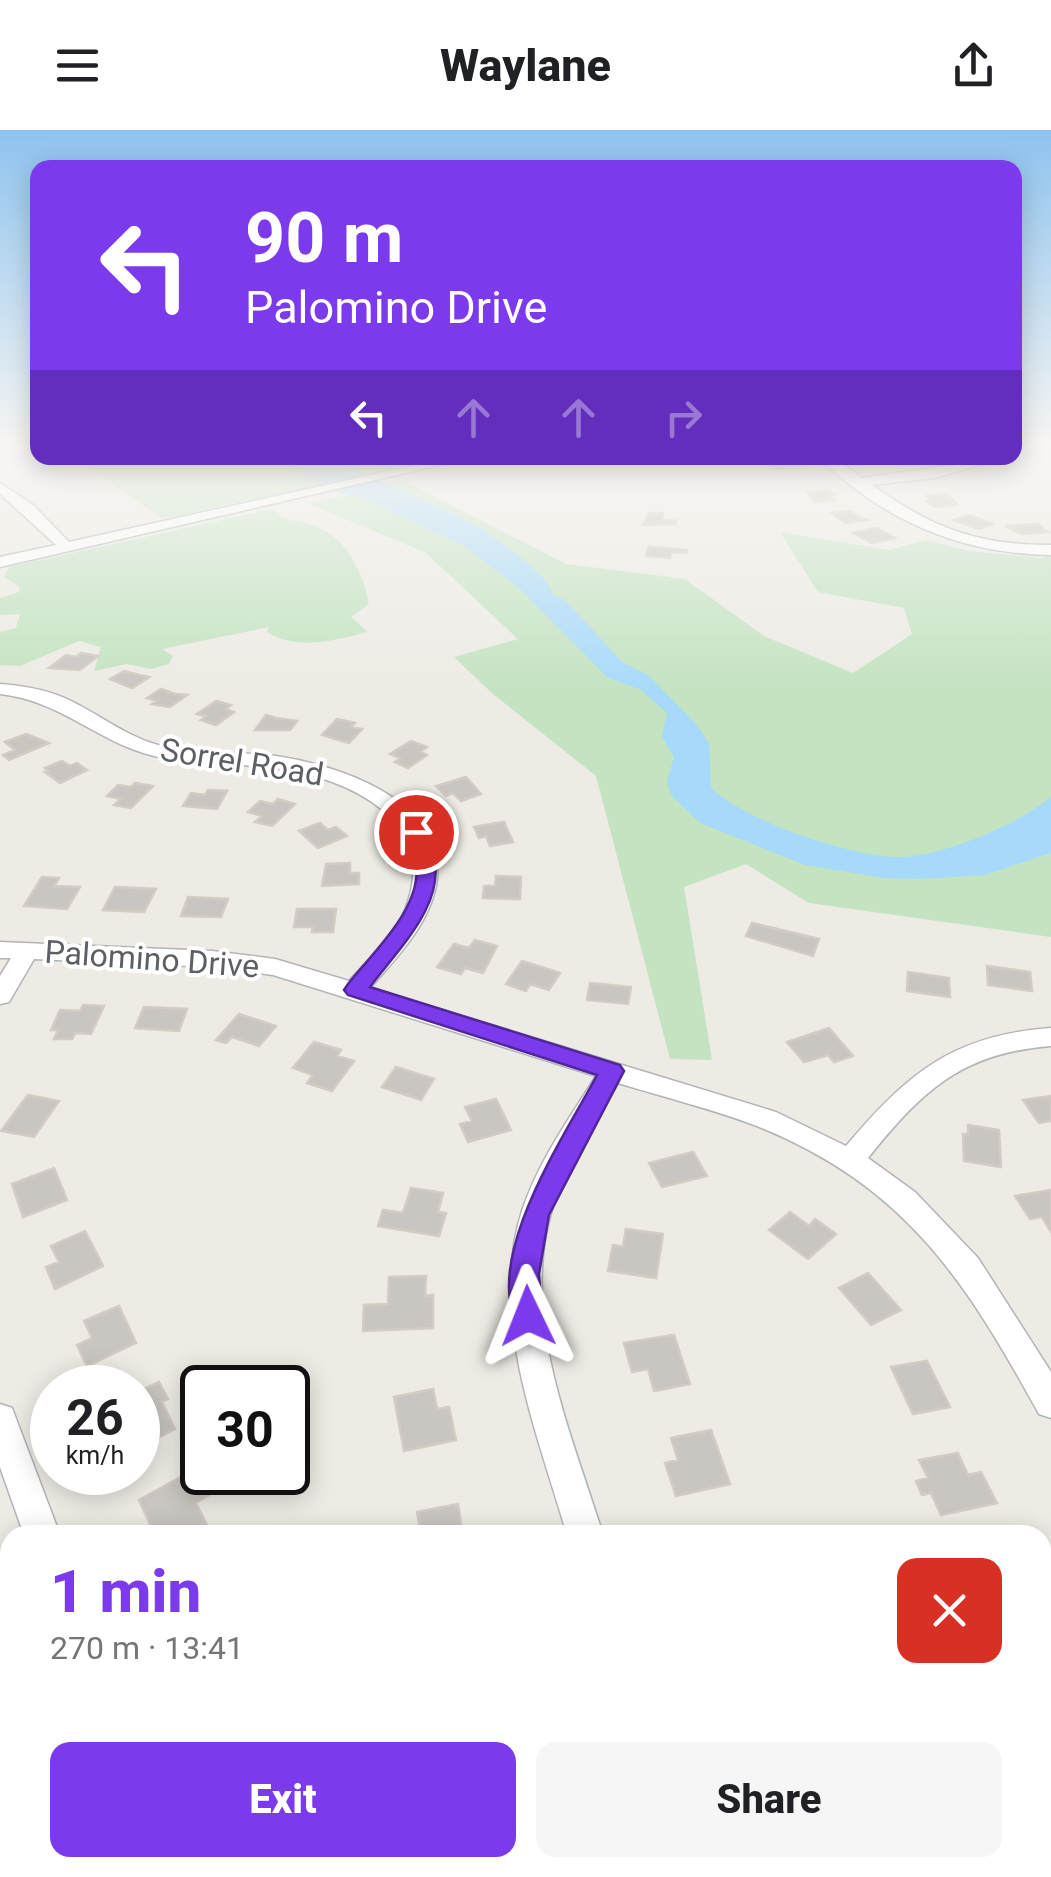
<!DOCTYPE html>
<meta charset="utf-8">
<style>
body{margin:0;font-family:Roboto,sans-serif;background:#f6f6f6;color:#202124;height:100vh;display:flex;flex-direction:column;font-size:38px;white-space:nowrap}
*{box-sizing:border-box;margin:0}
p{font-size:32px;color:#757577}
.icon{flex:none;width:55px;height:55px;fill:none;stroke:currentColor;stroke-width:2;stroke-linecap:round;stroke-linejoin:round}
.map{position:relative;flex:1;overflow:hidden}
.drawer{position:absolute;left:0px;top:1395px;width:1052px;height:352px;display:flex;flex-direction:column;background:#fff;border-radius:30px 30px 0 0;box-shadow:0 5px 25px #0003}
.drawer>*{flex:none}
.guide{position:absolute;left:30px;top:30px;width:992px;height:305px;border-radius:20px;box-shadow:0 5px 25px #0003;background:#7c3aed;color:#fff;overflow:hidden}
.speed{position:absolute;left:30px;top:1235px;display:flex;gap:20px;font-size:50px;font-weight:700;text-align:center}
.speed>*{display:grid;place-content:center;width:130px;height:130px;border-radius:50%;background:#fff;box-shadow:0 5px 25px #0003;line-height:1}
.speed small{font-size:25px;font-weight:400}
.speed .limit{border:5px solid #111;border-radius:15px;background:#fff;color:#111}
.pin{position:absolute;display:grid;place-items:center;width:85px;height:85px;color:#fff;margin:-42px;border:5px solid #fff;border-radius:50%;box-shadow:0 2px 10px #0007}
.me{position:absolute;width:110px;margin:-55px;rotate:358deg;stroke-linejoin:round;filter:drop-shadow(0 0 8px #0008)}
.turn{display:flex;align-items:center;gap:35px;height:210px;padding:0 50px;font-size:45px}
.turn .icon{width:130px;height:130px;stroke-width:2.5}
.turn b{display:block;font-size:70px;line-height:85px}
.lanes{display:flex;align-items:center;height:95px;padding:0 50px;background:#0003;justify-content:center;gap:50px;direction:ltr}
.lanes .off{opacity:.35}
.round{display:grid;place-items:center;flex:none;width:105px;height:105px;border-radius:20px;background:#f6f6f6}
.overview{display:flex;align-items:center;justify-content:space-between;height:170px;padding:0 50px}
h1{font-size:60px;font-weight:800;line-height:75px;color:#7c3aed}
.button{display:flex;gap:20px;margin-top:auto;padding:20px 50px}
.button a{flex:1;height:115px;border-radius:20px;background:#7c3aed;color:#fff;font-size:40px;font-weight:800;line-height:115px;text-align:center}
.button a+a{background:#f6f6f6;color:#202124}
header{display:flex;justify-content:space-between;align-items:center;height:130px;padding:0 50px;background:#fff;font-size:45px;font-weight:800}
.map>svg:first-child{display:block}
.green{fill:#c3e3c1}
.water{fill:#a7dafa}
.building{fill:#c9c5c0;stroke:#d2ccc2;stroke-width:2.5}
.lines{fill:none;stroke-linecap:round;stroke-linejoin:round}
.minor-casing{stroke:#b1b4b8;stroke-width:3}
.minor{fill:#fff;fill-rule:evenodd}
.route{fill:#7c3aed;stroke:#51269a;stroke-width:2.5}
.labels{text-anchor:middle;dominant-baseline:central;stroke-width:8;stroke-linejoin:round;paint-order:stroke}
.street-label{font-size:32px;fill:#5c5f63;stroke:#fff}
</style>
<header><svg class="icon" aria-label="menu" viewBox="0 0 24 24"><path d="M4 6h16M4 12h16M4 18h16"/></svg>Waylane<svg class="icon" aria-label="share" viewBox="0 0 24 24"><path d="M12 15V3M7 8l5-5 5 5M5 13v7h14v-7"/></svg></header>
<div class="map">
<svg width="1051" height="1747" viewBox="0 0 1051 1747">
<rect width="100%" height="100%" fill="#edebe4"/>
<path class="green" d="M76 328H443L162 389Z
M403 350 566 434 685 449 764 506 853 543 912 504 904 478 818 462 780 402 889 420 927 410 969 421 1044 428 1045 420 1051 424V807L809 773 746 734 684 757 712 930 670 929 596 646 493 564 454 527 518 509 426 423 310 374Z
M272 379C284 391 293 389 309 394 346 405 362 439 369 474L351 487 368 502C335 510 298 521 267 502L269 497 162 519 173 526 169 534 151 539 127 534 94 541 101 517 79 511 20 536 0 535V502L16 498 20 484 0 485V468L19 462V456L4 447 9 437Z"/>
<path class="water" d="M274 328H333L476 395 521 427 544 449 554 465 565 470 623 533 647 544 696 594 709 613 711 658C746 691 847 725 895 727 938 729 1019 694 1051 667V723L985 745 920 749 885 748 805 735 700 693 671 665 667 651 674 627 662 607 667 583 640 559 608 548 519 458 466 417 358 366 339 363Z"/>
<path class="building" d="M789 329 800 337 778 339 765 331Z
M829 360 835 364 828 365 834 370 815 372 807 362Z
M947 364 957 374 934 377 927 371H933L927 366Z
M850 381 857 386 867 390 845 393 832 383Z
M649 383H663L662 390 676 391 675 394 643 395Z
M968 385 993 394 978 399 954 390Z
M1038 394 1048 402 1022 404 1005 396Z
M875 398 879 399 895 408 872 413 853 403Z
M649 417 687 420 686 423 671 422 670 428 646 426Z
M81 523 98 526 80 540 49 538 66 525 76 527Z
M124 541 139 545 149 547 132 558 110 549Z
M161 559 175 564 187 565 170 577 152 574 157 571 147 568Z
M216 571 231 575 226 579 234 582 216 595 201 590 206 586 197 584Z
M266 585 276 588 297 591 290 600H255Z
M337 589 355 593 351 597 362 599 349 613 322 605Z
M26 604 49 613 9 630 3 625 15 620 5 612Z
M411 611 427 617 420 622 427 625 408 638 395 632 400 628 390 624Z
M62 631 70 636 77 633 87 640 60 653 45 642 49 641 45 638Z
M466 647 481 664 461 671 453 663 446 666 436 656Z
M135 653 153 656 131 678 114 675 121 669 107 666 118 655 131 657Z
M208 660 227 661 217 679 183 676 191 663 205 665Z
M278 669 295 674 272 696 255 692 262 686 248 682 260 671 273 674Z
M504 692 513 712 490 716 486 706 479 708 474 697Z
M320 693 328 700 336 697 347 706 318 718 299 701Z
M350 733V743H359V754L322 756 326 734Z
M496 746 521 747 520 769 483 768 484 756H495Z
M42 747 59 748 54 756 80 757 67 779 24 776Z
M115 757 156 759 144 782 103 780Z
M188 767 228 769 221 787 181 786Z
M297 779H336L333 802H312L313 797H294Z
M752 793 819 809 813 826 746 806Z
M475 810 497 816 483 843 465 838 461 844 437 837 454 814 469 818Z
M522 831 560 843 549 860 530 854 526 861 506 854Z
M987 836 1030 842 1032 861 988 855Z
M908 842 949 848 950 867 907 861Z
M590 853 631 857 628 874 587 870Z
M83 875 104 876 91 904 75 903 72 909H54L58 900H51L60 880 80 881Z
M144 877 187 879 179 901 135 898Z
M239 884 276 896 259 916 232 907 226 913 216 910Z
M829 898 853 926 834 932 828 925 804 932 787 912Z
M314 912 341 920 337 926 354 931 332 961 307 953 313 945 293 938Z
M396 937 434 949 421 970 382 957Z
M28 965 59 971 34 1007 1 1001Z
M1051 966V991L1039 993 1023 970Z
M496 969 511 1000 468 1012 460 994 472 991 465 977Z
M968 995 999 1000 1001 1037 964 1031 963 1004 968 1005Z
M693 1022 707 1046 662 1057 649 1033Z
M54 1038 67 1070 23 1087 12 1054Z
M411 1058 443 1063 438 1082 446 1083 439 1106 378 1096 383 1080 403 1083Z
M1051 1060V1102L1042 1087 1030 1089 1015 1066Z
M790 1082 809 1096 815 1089 836 1104 808 1129 769 1100Z
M626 1099 663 1104 656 1148 608 1141 613 1115 623 1117Z
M85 1101 103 1136 55 1159 46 1137 59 1132 51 1116Z
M868 1143 901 1180 871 1195 839 1158Z
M426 1146 425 1166 433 1165V1198L363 1201 364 1175 388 1174 389 1147Z
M119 1176 136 1213 87 1236 77 1215 92 1208 84 1191Z
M674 1205 690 1254 654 1261 648 1239 632 1242 624 1213Z
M927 1231 950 1277 913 1284 891 1237Z
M159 1252 168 1269 162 1272 175 1299 139 1318 138 1262Z
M433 1259 437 1279 449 1277 456 1310 404 1321 394 1267Z
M711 1300 730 1354 676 1366 665 1333 678 1330 671 1308Z
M958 1323 968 1345 981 1342 997 1373 941 1385 931 1363 922 1365 916 1351 928 1348 919 1330Z
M186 1344 193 1358 202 1353 209 1365 196 1373 208 1397 195 1405H155L139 1370Z
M458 1374 462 1401 476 1398 477 1405H421L417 1382Z
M1051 1558V1620L1042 1609V1560Z
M513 1738H571L573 1747H514Z
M816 1738H877L881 1747H809L806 1740Z"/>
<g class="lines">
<g class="minor-casing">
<path id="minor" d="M1051 316V320L1015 326V318Z
M447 328H470L0 437V427L56 415 0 364V353L33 375 69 412Z
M820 328H835L862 348 1003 328 935 348 872 355C932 398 977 415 1051 415V425C963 424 883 391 820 328Z
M0 554C26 556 50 560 73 572 103 587 129 608 162 616 199 625 238 621 276 626 337 635 444 669 437 749 432 792 397 827 370 858L776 982 846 1016C908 943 953 905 1051 898V916C961 923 922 961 868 1028L915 1062 978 1128 1051 1242V1288L1039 1284C965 1150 906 1056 757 996 712 979 664 967 618 953 594 994 564 1036 551 1083 520 1189 572 1304 603 1405H567C538 1304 488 1187 522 1081 538 1032 569 989 596 946L273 845 212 837 34 829 9 872 0 874V846L11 828H0V812L212 821 275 829 349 851C368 830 394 807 405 780 441 690 349 648 275 638 235 633 194 635 154 626 97 612 62 571 0 564Z
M0 1274 12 1278 60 1405H24L0 1337Z
M138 1738H182L186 1747H142Z
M656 1738H700L702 1747H658Z"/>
</g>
<use href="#minor" class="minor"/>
</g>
<linearGradient id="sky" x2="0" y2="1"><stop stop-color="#8ec3ef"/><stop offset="0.56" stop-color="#f7f6f3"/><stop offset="1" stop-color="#f7f6f3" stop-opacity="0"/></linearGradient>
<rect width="1051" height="561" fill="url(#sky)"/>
<path class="route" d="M416 696C427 700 428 709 432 720 450 771 398 819 370 857L620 935 624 941 549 1085 539 1144 542 1186 538 1195 528 1198 517 1195C483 1125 565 1006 597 945L348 865 344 860 348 854C373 822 423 778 416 732 415 723 409 712 406 702Z"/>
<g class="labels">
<g class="street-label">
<text transform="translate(242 632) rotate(9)">Sorrel Road</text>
<text transform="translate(152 829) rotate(4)">Palomino Drive</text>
</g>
</g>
</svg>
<div class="speed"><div>26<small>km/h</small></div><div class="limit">30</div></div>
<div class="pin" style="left:416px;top:702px;background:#d93025"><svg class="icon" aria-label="arrive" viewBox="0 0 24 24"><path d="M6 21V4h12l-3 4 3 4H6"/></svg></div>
<svg class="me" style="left:528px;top:1186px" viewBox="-20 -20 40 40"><path d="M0-17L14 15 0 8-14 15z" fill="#7c3aed" stroke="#fff" stroke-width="4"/></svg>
<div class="guide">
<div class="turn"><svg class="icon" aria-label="left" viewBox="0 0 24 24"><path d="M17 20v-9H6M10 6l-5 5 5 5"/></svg><div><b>90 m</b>Palomino Drive</div></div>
<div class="lanes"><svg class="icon" aria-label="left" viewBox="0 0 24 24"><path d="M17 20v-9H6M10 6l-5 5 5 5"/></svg><svg class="icon off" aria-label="ahead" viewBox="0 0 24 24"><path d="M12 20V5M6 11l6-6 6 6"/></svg><svg class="icon off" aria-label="ahead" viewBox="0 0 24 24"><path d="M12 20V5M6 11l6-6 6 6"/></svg><svg class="icon off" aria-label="right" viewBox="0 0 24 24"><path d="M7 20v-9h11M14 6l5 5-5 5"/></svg></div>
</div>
<section class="drawer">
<div class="overview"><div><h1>1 min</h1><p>270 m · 13:41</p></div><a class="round" style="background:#d93025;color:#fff"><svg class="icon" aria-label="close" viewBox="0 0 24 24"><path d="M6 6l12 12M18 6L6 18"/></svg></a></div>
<div class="button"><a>Exit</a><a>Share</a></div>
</section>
</div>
